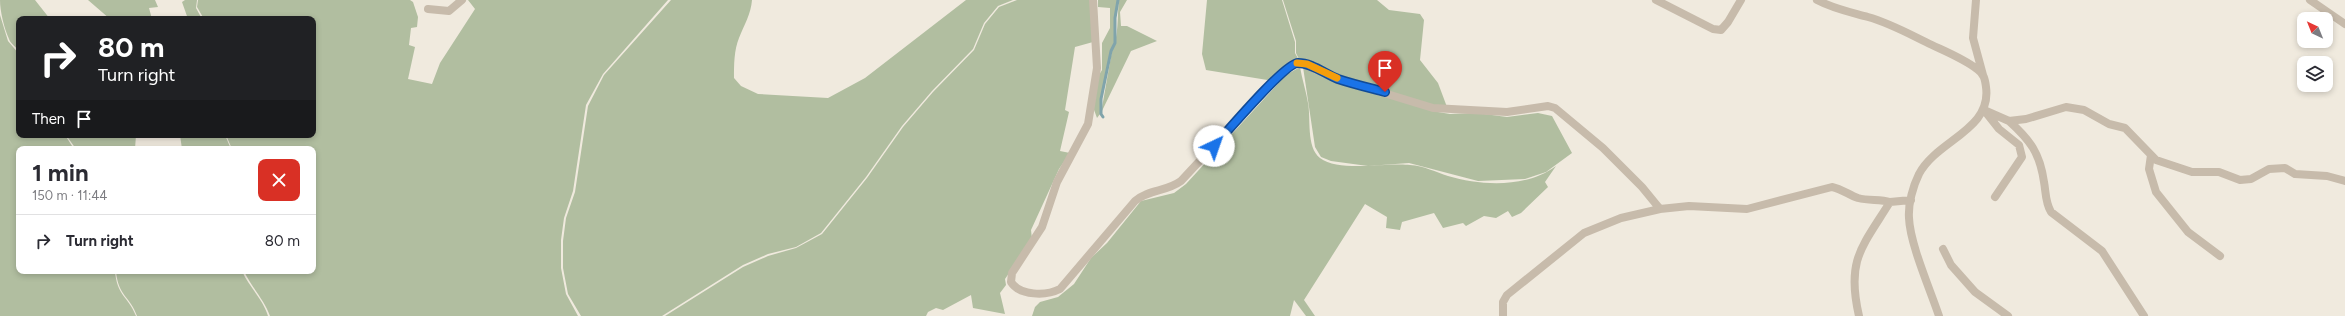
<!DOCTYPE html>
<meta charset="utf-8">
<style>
body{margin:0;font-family:Figtree,sans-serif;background:#f2f2f3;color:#2b2b33;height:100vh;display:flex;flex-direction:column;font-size:15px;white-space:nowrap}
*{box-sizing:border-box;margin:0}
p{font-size:13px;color:#7c7c81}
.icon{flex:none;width:22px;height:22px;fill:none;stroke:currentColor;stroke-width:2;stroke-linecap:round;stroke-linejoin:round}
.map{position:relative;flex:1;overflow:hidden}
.sheet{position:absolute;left:16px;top:146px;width:300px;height:128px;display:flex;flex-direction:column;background:#fff;border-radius:8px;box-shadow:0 2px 6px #0003}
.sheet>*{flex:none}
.banner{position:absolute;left:16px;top:16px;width:300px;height:122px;border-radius:8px;box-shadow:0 2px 6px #0003;background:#202124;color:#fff;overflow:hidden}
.needle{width:26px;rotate:317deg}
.fabs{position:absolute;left:2297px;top:12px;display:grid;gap:8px}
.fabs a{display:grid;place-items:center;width:36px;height:36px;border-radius:8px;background:#fff;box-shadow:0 2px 6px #0003;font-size:20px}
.pin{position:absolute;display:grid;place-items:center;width:34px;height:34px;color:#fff;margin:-41px -17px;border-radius:50% 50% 50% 0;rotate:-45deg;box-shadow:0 0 4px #0007}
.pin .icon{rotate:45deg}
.me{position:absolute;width:44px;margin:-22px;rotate:42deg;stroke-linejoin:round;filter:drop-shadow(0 0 3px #0008)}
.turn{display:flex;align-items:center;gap:14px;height:84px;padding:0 16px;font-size:18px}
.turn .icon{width:52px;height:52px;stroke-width:2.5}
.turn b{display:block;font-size:28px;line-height:34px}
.then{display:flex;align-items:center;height:38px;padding:0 16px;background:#0003;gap:8px;font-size:15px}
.round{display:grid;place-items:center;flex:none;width:42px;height:42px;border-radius:8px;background:#f2f2f3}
.head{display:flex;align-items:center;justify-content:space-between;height:68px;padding:0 16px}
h1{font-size:24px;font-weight:700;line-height:30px}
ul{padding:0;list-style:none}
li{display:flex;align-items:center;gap:12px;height:52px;padding:0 16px;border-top:1px solid #e1e1e2}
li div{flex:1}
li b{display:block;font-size:15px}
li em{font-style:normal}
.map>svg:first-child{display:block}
.green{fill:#b1bea0}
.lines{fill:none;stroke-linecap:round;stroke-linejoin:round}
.stream{stroke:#80a4ab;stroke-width:3}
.minor{stroke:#c7bbab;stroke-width:8}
.route-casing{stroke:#114b97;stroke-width:10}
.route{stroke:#1a73e8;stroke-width:7}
.slow{stroke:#f59e0b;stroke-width:7}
</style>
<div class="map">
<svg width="2345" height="316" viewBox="0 0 2345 316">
<rect width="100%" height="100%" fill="#f0eade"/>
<path class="green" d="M0 0H35L50 19H19V51C16 47 10 43 9 39 4 28 0 11 0 0Z
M88 0H155L158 7 149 8 152 19H110Z
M185 0H197L196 8 202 19H188L182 2Z
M198 0H410L413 2 418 17 417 27 411 28 409 45 415 47 408 79 432 84 440 63 475 9 468 0H668L603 74 586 105 573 191 564 218 561 240V268L566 294 578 316H270C264 299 251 287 244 271H313V149H232L226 135H313V19H204L197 7Z
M671 0H752C751 14 744 25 739 38 734 50 734 65 734 78L741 86 758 94 828 98 865 78 966 0H1013L998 6 984 23 973 49 932 91 902 126 866 177 821 233 796 247 768 254 743 265 662 316H581L568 294 563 268V241L566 218 575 192 588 106 604 75Z
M1017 0H1090L1093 42 1075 47 1065 110 1069 112 1060 151 1070 153 1059 169 1031 230 1032 239 1005 279 1006 285 1000 293 1005 314 973 308 971 295 943 310 936 308 928 312 926 316H665L743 267 768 256 796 248 822 234 867 178 903 127 933 92 974 50 985 24 999 7Z
M1098 0H1118L1114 18V43L1111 51 1101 99 1100 114 1097 118 1093 107 1097 78 1102 70V43L1110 28V8L1098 7Z
M1119 0H1127L1120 12 1121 26H1127L1157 41 1131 51 1101 113 1112 51C1119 36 1117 17 1119 0Z
M1207 0H1282L1295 42V53L1300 62 1273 81 1206 70 1202 54Z
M1283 0H1377L1389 10 1420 14 1424 20 1420 60 1438 83 1447 107H1433L1301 63 1296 53V41Z
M0 15 8 41 19 54V135H65L74 149H19V271H115C117 296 128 296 136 316H0Z
M1300 67C1302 79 1306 91 1308 103 1311 118 1306 147 1320 158 1340 173 1388 162 1410 165 1424 166 1436 172 1448 176 1482 186 1527 188 1556 166L1545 182 1548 187 1521 213 1512 217 1508 211 1496 218 1484 216 1466 226 1463 223 1443 228 1434 213 1402 222 1400 230 1386 228 1387 217 1365 204 1304 300 1315 316H1306L1294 300 1290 316H1032L1035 307 1040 302 1058 297 1074 284 1091 258 1107 243 1141 201 1174 193 1186 184 1286 75Z
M1303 67 1432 111 1450 114 1477 113 1507 117 1538 113 1552 116 1572 153 1546 172 1525 179 1478 181 1409 163 1368 166 1331 161 1321 157 1315 147Z
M66 135H136L135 149H76Z
M180 135H225L231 149H182Z
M116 271H242C249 287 263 299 268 316H137C130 296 118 296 116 271Z"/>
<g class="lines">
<path class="stream" d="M1103 117 1101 114V99L1111 51 1115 43V18L1118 0"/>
<path class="minor" d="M1093 0 1097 68 1088 124 1057 182 1042 227 1012 273 1011 282C1020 296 1046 296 1060 289L1135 201C1149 189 1166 192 1181 181L1273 82 1292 64 1301 63 1338 79 1433 108 1507 112 1548 106 1555 108 1603 148 1642 187 1660 209
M1656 0 1713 29 1721 30 1728 22 1741 0
M1817 0C1834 9 1850 12 1868 17 1890 23 1911 35 1932 45 1947 52 1964 59 1977 69 1984 74 1985 79 1986 87 1992 130 1937 140 1919 174 1913 186 1908 204 1909 218 1910 244 1930 289 1939 316
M1976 0 1973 38 1983 75
M2310 0 2345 24
M428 9 449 11 462 0
M2009 121C2030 140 2040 153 2044 182 2046 192 2045 202 2051 212L2102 251 2144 316
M2151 155 2149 169 2156 192 2188 232 2220 256
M1995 197 2022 157 2019 145 1999 129 1984 110 2009 121 2026 119 2066 107 2084 110 2109 124 2125 128 2156 160 2192 172H2219L2240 180 2251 179 2269 169 2285 168 2295 174 2327 176 2345 181
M1943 249 1951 265 1975 292 2008 316
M1503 316V302L1507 295 1584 233 1621 218 1660 209 1689 206 1747 209 1832 187C1842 189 1849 195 1858 198 1869 201 1880 199 1890 202
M1859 316C1846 260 1862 247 1890 202L1911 200"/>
</g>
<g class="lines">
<g class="route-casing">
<path id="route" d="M1214 146C1226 133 1285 63 1298 63 1312 63 1325 74 1338 79 1353 84 1370 88 1385 92"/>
</g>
<use href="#route" class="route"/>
<path class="slow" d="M1297 63 1307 64 1337 78"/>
</g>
</svg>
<div class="fabs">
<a><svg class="needle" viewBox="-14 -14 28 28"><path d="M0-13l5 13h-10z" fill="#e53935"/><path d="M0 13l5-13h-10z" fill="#7c7c81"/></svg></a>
<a><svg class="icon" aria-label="layers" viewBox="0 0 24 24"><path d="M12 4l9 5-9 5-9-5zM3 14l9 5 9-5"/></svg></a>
</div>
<div class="pin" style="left:1385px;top:92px;background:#d93025"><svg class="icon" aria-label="arrive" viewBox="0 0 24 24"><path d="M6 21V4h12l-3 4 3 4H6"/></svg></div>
<svg class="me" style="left:1214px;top:146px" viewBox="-20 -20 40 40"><circle r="19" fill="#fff"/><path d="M0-13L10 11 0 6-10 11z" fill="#1a73e8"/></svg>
<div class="banner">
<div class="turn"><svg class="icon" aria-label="right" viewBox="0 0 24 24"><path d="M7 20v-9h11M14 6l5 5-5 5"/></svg><div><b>80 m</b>Turn right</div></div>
<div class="then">Then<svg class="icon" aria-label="arrive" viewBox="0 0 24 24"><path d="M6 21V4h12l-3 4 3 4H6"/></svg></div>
</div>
<section class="sheet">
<div class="head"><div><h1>1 min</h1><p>150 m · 11:44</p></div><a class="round" style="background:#d93025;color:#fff"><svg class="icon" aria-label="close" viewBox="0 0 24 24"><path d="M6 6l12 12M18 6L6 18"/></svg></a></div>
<ul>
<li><svg class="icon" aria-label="right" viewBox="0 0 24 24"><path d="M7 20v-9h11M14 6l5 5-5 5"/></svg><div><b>Turn right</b></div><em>80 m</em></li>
</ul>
</section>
</div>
